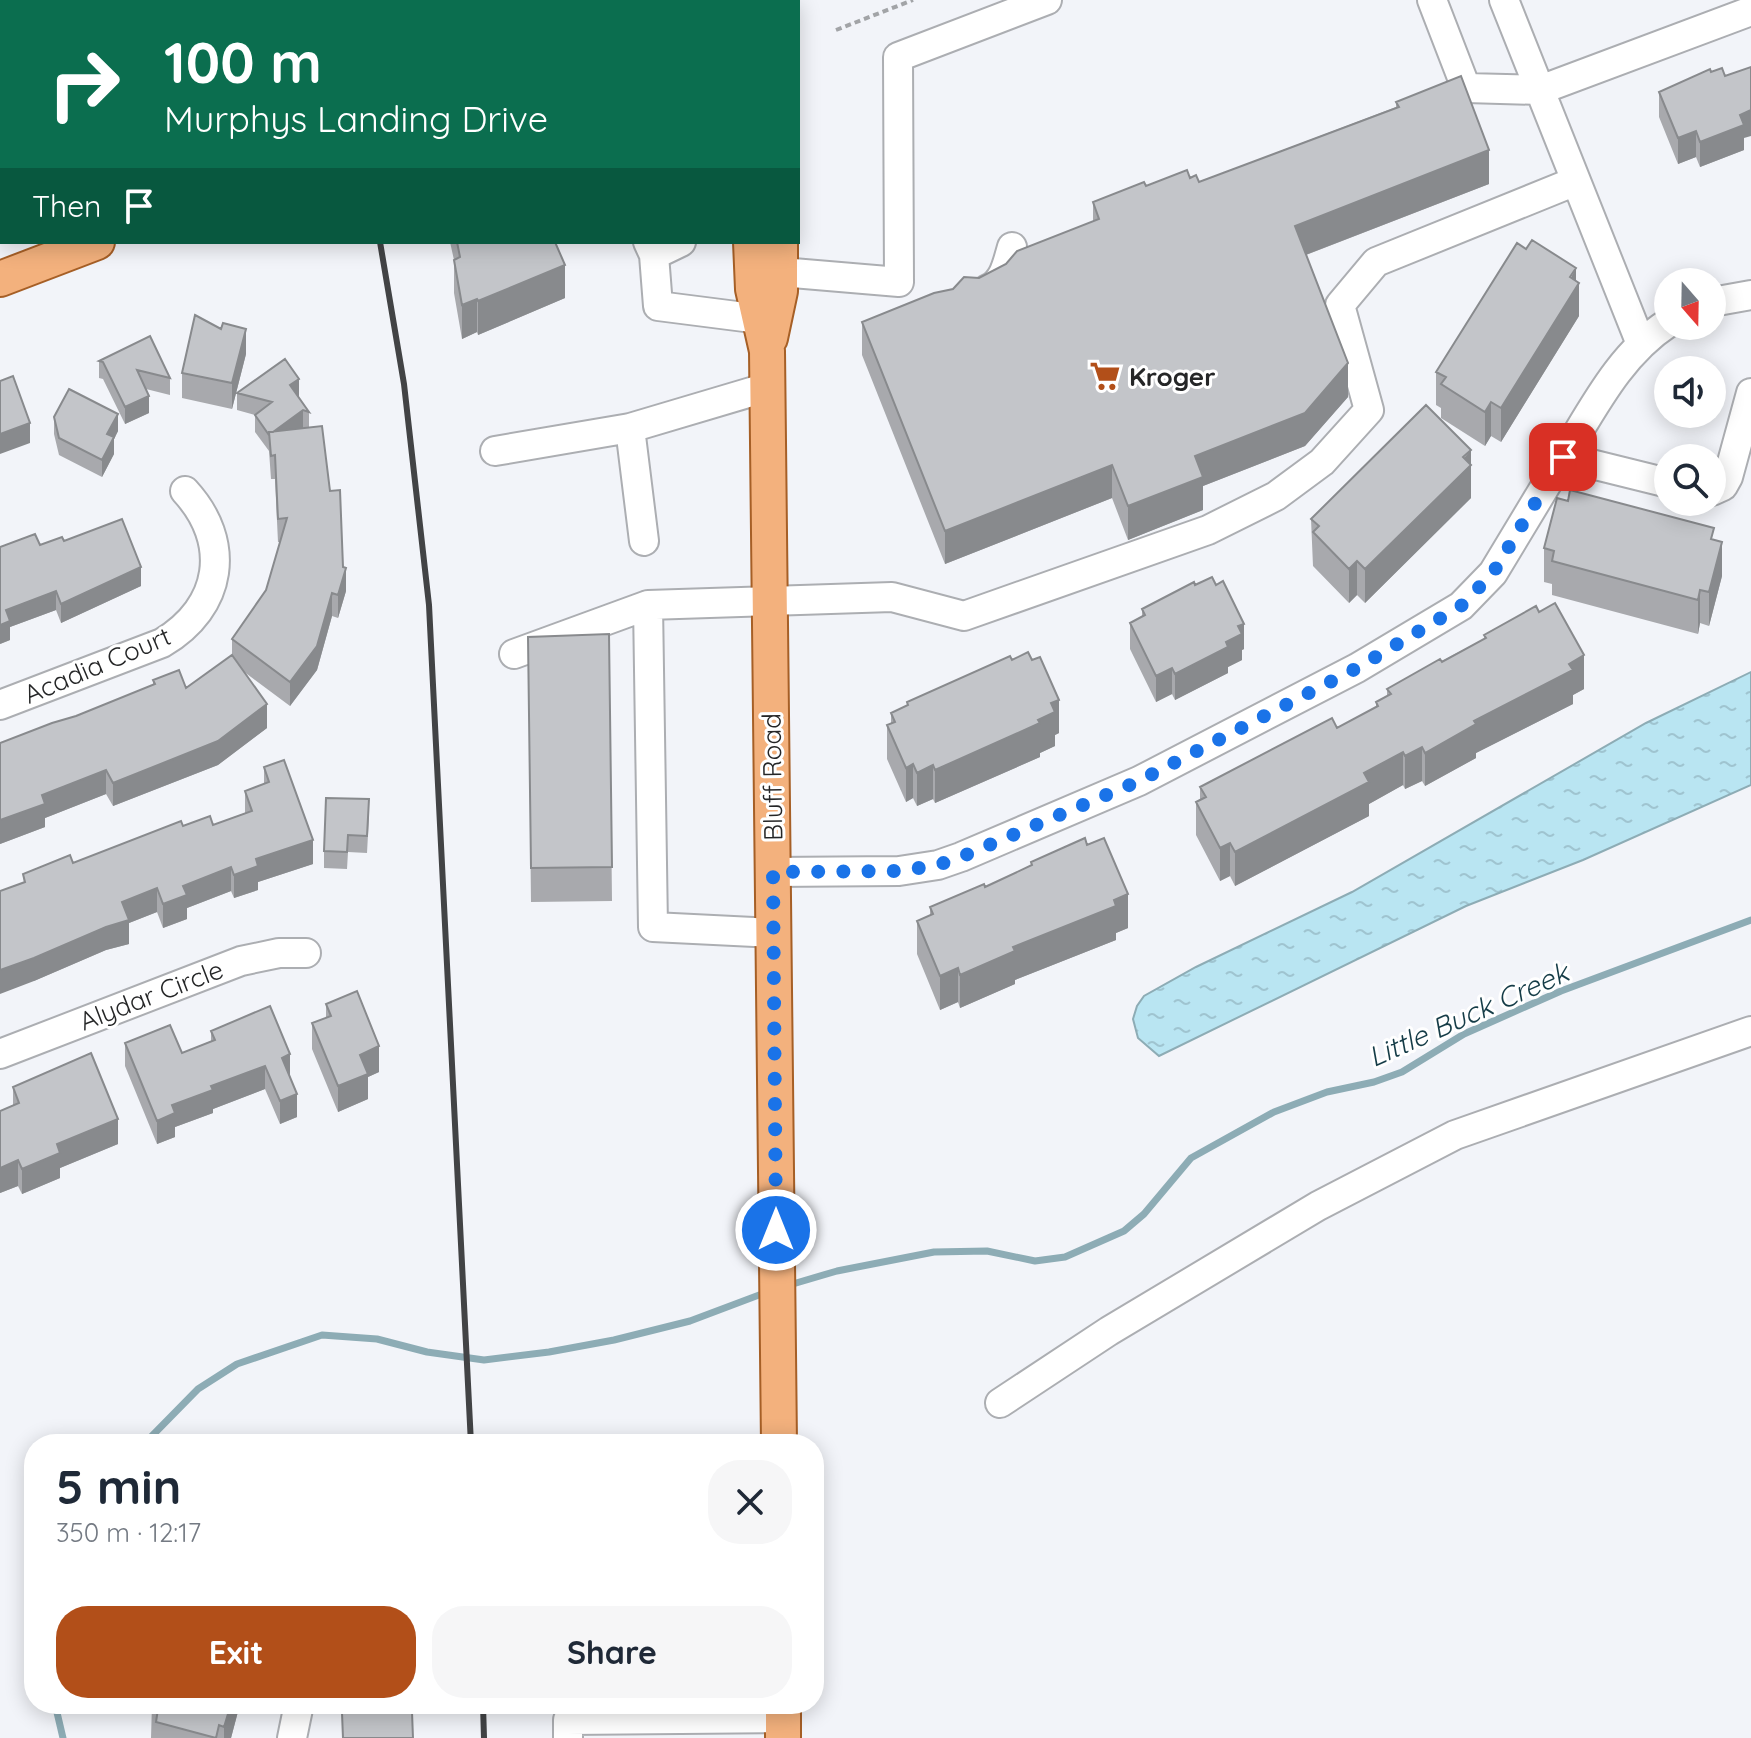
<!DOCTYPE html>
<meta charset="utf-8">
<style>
body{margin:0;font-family:Quicksand,sans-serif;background:#f6f6f7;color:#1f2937;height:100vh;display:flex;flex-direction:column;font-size:30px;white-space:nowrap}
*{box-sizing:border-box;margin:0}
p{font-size:26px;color:#747a83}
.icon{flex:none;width:44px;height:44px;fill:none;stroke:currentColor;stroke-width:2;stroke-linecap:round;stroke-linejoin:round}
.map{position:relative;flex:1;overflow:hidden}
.side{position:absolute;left:24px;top:1434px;width:800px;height:280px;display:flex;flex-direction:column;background:#fff;border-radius:32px;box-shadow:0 4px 20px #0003}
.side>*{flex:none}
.top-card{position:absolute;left:0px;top:0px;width:800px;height:244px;box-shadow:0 4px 20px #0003;background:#0b6e4f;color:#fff;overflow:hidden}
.needle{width:52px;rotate:160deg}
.controls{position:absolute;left:1654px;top:268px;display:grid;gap:16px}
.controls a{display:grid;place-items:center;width:72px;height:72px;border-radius:50%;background:#fff;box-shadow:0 4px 20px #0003;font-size:40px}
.pin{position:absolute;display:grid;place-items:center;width:68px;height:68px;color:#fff;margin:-34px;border-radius:16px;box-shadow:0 4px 12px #0006}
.me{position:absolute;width:88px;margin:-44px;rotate:0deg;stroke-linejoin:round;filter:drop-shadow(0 0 6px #0008)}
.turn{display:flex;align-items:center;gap:28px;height:168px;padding:0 32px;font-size:36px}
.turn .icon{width:104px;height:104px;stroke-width:2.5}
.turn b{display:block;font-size:56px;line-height:68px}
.then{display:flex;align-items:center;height:76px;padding:0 32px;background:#0003;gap:16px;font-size:30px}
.round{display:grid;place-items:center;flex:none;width:84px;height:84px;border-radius:32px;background:#f6f6f7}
.headline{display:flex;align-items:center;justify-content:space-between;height:136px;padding:0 32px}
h1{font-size:48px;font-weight:800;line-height:60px}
.action{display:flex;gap:16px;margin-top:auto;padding:16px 32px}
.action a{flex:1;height:92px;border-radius:32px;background:#b24f19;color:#fff;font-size:32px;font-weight:800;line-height:92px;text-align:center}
.action a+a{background:#f6f6f7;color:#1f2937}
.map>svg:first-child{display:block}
.water{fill:url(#water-ripples);stroke:#8dacb5;stroke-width:2}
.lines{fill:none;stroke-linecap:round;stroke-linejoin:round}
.stream{stroke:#8dacb5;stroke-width:7}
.minor-casing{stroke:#acaeb2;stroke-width:32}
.major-casing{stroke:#a65f26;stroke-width:38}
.path{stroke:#a2a4a7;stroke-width:4;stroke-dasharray:6 4;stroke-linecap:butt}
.minor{stroke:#fff;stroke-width:28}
.major{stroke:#f3b17d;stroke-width:34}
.rail{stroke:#424345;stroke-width:6}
.wall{fill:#a8a9ad}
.shaded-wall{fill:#888a8d}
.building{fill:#c3c5c9;stroke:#888a8d;stroke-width:2}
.route{stroke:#1a73e8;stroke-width:14;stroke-dasharray:0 25.2}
.labels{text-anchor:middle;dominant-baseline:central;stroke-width:6;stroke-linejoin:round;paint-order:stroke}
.poi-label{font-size:26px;font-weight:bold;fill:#252627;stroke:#fff;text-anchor:start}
.street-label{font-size:26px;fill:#252627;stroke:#fff}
.water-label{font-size:28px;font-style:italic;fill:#153c47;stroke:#fff}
</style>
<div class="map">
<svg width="1751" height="1738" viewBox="0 0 1751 1738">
<defs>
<pattern id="water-ripples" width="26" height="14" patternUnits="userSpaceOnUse" patternTransform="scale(2)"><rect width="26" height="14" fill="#b9e5f2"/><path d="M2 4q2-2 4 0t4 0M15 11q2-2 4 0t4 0" fill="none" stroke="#9fc4d0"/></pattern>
</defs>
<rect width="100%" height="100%" fill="#f2f4f9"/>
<path class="water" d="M1751 672V785L1583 860 1466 906 1159 1056 1138 1038 1133 1019 1137 1006 1144 996 1196 967 1352 892 1646 723Z"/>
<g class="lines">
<path class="stream" d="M786 1286 837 1271 934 1252 987 1251 1035 1261 1065 1257 1124 1231 1144 1214 1191 1158 1274 1112 1327 1092 1374 1082 1402 1072 1464 1034 1561 991 1751 920
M144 1444 198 1389 237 1364 322 1335 377 1339 427 1352 484 1360 549 1352 614 1340 690 1321 767 1292
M55 1704 63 1738"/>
<g class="minor-casing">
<path id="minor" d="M516 0V2
M1432 0 1466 88 1540 90 1751 11
M1504 0 1641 344
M11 2 14 0
M648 242 654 255 658 306 760 319
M654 255 681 242
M781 272 899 282 898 57 1047 0
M988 289C1004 282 1007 264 1012 247
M1712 302 1751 295
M630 428 644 541
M495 451 630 428 768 387
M1563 457C1593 409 1619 355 1668 323
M1712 491 1723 486 1728 477 1751 393
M514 654 648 605
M0 705 162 643C223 607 232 542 185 491
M773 872 899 871 938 865 961 857 1139 781 1357 668 1461 606 1493 573 1563 457 1668 483
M774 933 653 927 648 605 892 597 964 616 1208 530 1276 496 1322 462 1369 410 1340 305 1376 262 1576 181
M0 1054 241 961 279 953H306
M1000 1403 1109 1331 1318 1206 1455 1135 1751 1031
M292 1738 299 1704
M568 1738V1720L783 1718"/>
</g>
<g class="major-casing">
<path id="major" d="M763 0V2
M711 2 716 0
M751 242 753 289 767 351 779 1444
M0 279 97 242
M770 338 780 291V242
M783 1704V1738"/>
</g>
<path class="path" d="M836 30 913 0
M0 211 2 210"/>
<use href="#minor" class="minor"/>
<use href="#major" class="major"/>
<path class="rail" d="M322 0V2
M380 242 404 384 429 605 471 1444
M483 1704 484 1738"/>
</g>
<path class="wall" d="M136 0H190V2H136Z
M1711 72 1744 138V150L1700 167 1696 157 1678 164 1659 117V92Z
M1396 102 1489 184 1306 255 1348 397 1305 446 1203 486V510L1128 540 1112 498 945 564 862 355V322L953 289 979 278 1093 222V202L1146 186 1190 178 1199 182 1396 107Z
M450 242H555L565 298 478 335 477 332 462 339 454 293V260Z
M1576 281 1579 316 1501 442 1491 436 1485 446 1441 418V408L1436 405V372Z
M246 354 232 409 182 398V373Z
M99 361 170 378V395L146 389 149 413 125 424 103 379 99 378Z
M237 393 299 396 298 397 309 412V427L330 491 343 567 346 591 338 618 332 616 317 670 290 706 243 671 267 728 218 765 113 806 106 794 45 818V827L0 844V743L76 716 153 685V680L186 688 232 655V639L266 590 280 542H278L275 479H271L269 451 255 432V415L237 410Z
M54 417 118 431 114 439V454L102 477 59 455 54 434Z
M1471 498 1365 603 1357 595 1349 603 1313 566 1311 519Z
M1714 540 1722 576 1709 626 1700 623 1698 634 1552 595V584L1544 582V548Z
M64 541 141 586 61 623 56 610 10 627V640L0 644 40 545Z
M1142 609 1244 649 1242 650V660L1228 667V673L1175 700 1172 694 1156 702 1130 649V623L1142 617Z
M609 634 612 901 531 902 528 637Z
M1484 635 1584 689 1573 695V704L1476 753V758L1425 786 1422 781 1405 789 1403 785 1369 804V816L1235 886 1230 876 1220 881 1196 835V802L1200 799V787L1337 728 1376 707V702L1387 696V689L1484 639Z
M907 702 1059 733 1055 735V746L1040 753V757L935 803 933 799 917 806 913 798 906 802 887 759V725L891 723V713L907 706Z
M264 767 313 864 258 882V890L234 898 231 891 187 908V919L163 928 157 912 129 923V944L106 950 34 981 23 874 73 863 183 826 213 825 245 813V791L264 784Z
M369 816 367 853 348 852 347 869 324 868V851Z
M1031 862 1128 928 1116 933V940L1015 980V984L960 1008 958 1002 940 1010 917 954V921L930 915V907L985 887 1031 866Z
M326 1004 379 1072 368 1077V1099L338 1112 312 1049V1023L326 1018Z
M211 1031 290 1077 297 1117 280 1124 265 1089 213 1109V1113L175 1127V1137L157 1144 125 1066V1043L182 1053 211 1041Z
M13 1087 118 1144 60 1168V1178L22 1194 18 1186 0 1193V1111L13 1105Z
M152 1704H240L231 1738H151Z"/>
<path class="shaded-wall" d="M2 102V123L0 124V103Z
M1751 110V136L1744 138V150L1700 167V142L1740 115Z
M1696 131V157L1678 164V138Z
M1489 150V184L1295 259V226Z
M565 265V298L478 335V301Z
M1576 268V288L1579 283V316L1501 442V408Z
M477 299V332L462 339V305Z
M246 329V354L232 409V383Z
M1348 363V397L1305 446 1203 486V510L1128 540V506L1195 456Z
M299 379V396L290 402V385Z
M149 396V413L125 424V407Z
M1491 402V436L1485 446V412Z
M303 410V428L271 451 269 435Z
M118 414V431L114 439V454L102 477V460L107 434Z
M30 423V443L0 454V434Z
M1471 450V498L1365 603V569Z
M1112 465V498L945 564V531Z
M1722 542V576L1709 626V592Z
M1357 561V595L1349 603V569Z
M141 567V586L61 623V604Z
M346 568V591L338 618V595Z
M1700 590V623L1698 634V600Z
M56 591V610L10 627V640L0 644V625L6 610Z
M332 593V616L317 670 290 706V682Z
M1244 624V649L1242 650V660L1228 667V673L1175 700V674L1226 642 1238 626Z
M1584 655V689L1573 695V704L1476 753V758L1425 786V753L1474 721Z
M1172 668V694L1156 702V676Z
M1059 700V733L1055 735V746L1040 753V757L935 803V770L1038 720 1051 703Z
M267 704V728L218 765 113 806V783Z
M1422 747V781L1405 789V756Z
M1403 752V785L1369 804V816L1235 886V852L1364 773Z
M913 764V798L906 802V768Z
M933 765V799L917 806V773Z
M106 770V794L45 818V827L0 844V820L42 795Z
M313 840V864L258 882V890L234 898V875L256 859Z
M1230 843V876L1220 881V848Z
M231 867V891L187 908V919L163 928V904L183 886Z
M157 888V912L129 923V944L106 950 34 981 0 994V970L122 902Z
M1128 894V928L1116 933V940L1015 980V984L960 1008V975L1013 947Z
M958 968V1002L940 1010V976Z
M379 1046V1072L368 1077V1099L338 1112V1086L360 1055Z
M290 1054V1077L282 1058Z
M265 1066V1089L213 1109V1113L175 1127V1137L157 1144V1121L172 1105 211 1086Z
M297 1094V1117L280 1124V1101Z
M118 1119V1144L60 1168V1178L22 1194V1169L57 1144Z
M18 1160V1186L0 1193V1168Z
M231 1704H240L231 1738H224V1727Z"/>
<path class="building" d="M2 57V102L0 103V58Z
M1751 67V110L1740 115 1744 125 1700 142 1696 131 1678 138 1659 92 1710 69 1711 72 1722 68 1725 76Z
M1461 76 1489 150 1295 226 1348 363 1305 413 1195 456 1203 477 1128 506 1112 465 945 531 862 322 934 293 953 289 964 277 979 278 1006 264 1017 251 1099 219 1093 202 1144 182 1146 186 1187 170 1190 178 1196 175 1199 182 1399 107 1396 102Z
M1532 240 1576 268 1570 277 1579 283 1501 408 1491 402 1485 412 1441 384 1446 377 1436 372 1517 243 1526 249Z
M457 242H555L565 265 478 301 477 299 462 305 454 260 460 257Z
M195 315 221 329 223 323 246 329 232 383 182 373Z
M150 336 170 378 137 370 149 396 125 407 103 362 99 361Z
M285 359 299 379 290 385 309 412 303 410 273 432H269V435L255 415 272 402 237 393Z
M13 376 30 423 0 434V381Z
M69 389 118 414 107 434 114 437 102 460 59 438 54 417Z
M1426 405 1471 450 1463 457 1471 465 1365 569 1357 561 1349 569 1313 532 1319 526 1311 519Z
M322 426 330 491 340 490 343 567 346 568 338 595 332 593 317 646 290 682 232 639 266 590 287 518 278 519 275 455 271 456 269 432Z
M1570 490 1714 528 1711 539 1722 542 1709 592 1700 590 1698 600 1552 561 1554 551 1544 548 1557 498 1568 501Z
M122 519 141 567 61 604 56 591 6 610 10 621 0 625V547L35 534 40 545 62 537 64 541Z
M1212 577 1216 585 1223 581 1244 624 1238 626 1242 634 1226 642 1228 647 1175 674 1172 668 1156 676 1130 623 1145 615 1142 609 1194 582 1195 585Z
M1555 603 1584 655 1569 664 1573 670 1474 721 1476 724 1425 753 1422 747 1405 756 1403 752 1364 773 1369 782 1235 852 1230 843 1220 848 1196 802 1206 797 1200 787 1332 718 1337 728 1378 706 1376 702 1391 694 1387 689 1440 659 1442 662 1486 638 1484 635 1536 606 1539 612Z
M609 634 612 867 531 868 528 637Z
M1028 652 1032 660 1040 657 1059 700 1051 703 1055 712 1038 720 1040 723 935 770 933 765 917 773 913 764 906 768 887 725 895 722 891 713 908 705 907 702 1010 656 1012 660Z
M232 655 267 704 218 741 113 783 106 770 42 795 45 804 0 820V743L52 723 76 716 155 684 153 680 179 670 186 688Z
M284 760 313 840 256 859 258 866 234 875 231 867 183 886 187 895 163 904 157 888 122 902 129 920 106 927 34 958 0 970V891L25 882 23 874 70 855 73 863 181 821 183 826 210 816 213 825 252 811 245 791 269 782 264 767Z
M326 798 369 799 367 836 348 835 347 852 324 851Z
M1085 838 1087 845 1104 838 1128 894 1114 900 1116 906 1013 947 1015 951 960 975 958 968 940 976 917 921 933 914 930 907 984 884 985 887 1032 865 1031 862Z
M357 991 379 1046 360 1055 368 1074 338 1086 312 1023 331 1016 326 1004Z
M270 1006 290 1054 282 1058 297 1094 280 1101 265 1066 211 1086 213 1090 172 1105 175 1113 157 1121 125 1043 170 1025 182 1053 215 1040 211 1031Z
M91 1053 118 1119 57 1144 60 1153 22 1169 18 1160 0 1168V1111L19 1103 13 1087Z
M152 1704H231L224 1727 219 1725 216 1738 156 1722 158 1709 151 1707Z
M394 1704V1713L412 1712 413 1738H343L342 1713H349V1706Z"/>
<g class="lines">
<path class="route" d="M776 1230 773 872 899 871 938 865 961 857 1139 781 1357 668 1461 606 1493 573 1563 457"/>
</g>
<defs>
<g id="supermarket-bare" transform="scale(2.4)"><path d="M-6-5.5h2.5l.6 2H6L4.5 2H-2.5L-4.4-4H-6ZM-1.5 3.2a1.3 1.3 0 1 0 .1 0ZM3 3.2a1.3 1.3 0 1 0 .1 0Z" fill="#b24f19" stroke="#fff" stroke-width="2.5" paint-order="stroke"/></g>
</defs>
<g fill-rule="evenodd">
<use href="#supermarket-bare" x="1105" y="376"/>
</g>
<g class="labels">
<g class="poi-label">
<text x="1129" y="376">Kroger</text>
</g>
<g class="street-label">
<text transform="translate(97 665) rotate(-23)">Acadia Court</text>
<text transform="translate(772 777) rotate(-91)">Bluff Road</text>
<text transform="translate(151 995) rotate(-21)">Alydar Circle</text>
</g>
<g class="water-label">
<text transform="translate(1468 1014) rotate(-24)">Little Buck Creek</text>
</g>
</g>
</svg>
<div class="controls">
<a><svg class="needle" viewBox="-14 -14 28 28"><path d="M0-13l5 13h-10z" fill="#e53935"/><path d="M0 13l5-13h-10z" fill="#747a83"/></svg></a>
<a><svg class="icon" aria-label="sound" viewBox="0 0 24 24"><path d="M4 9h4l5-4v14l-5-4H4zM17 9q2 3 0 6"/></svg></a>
<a><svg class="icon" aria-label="search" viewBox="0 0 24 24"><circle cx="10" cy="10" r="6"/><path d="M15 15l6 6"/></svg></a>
</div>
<div class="pin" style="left:1563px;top:457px;background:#d93025"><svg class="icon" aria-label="arrive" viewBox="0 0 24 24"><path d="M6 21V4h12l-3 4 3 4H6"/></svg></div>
<svg class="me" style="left:776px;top:1230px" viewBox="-20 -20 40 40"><circle r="17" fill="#1a73e8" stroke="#fff" stroke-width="3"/><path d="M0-11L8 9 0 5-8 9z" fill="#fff"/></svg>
<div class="top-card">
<div class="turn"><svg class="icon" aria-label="right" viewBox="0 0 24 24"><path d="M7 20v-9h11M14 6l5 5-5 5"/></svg><div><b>100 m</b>Murphys Landing Drive</div></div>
<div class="then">Then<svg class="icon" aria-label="arrive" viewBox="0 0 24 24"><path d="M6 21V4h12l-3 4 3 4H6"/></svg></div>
</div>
<section class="side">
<div class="headline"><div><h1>5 min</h1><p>350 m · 12:17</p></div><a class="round"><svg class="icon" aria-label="close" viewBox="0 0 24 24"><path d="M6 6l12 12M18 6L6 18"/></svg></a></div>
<div class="action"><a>Exit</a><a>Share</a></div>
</section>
</div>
